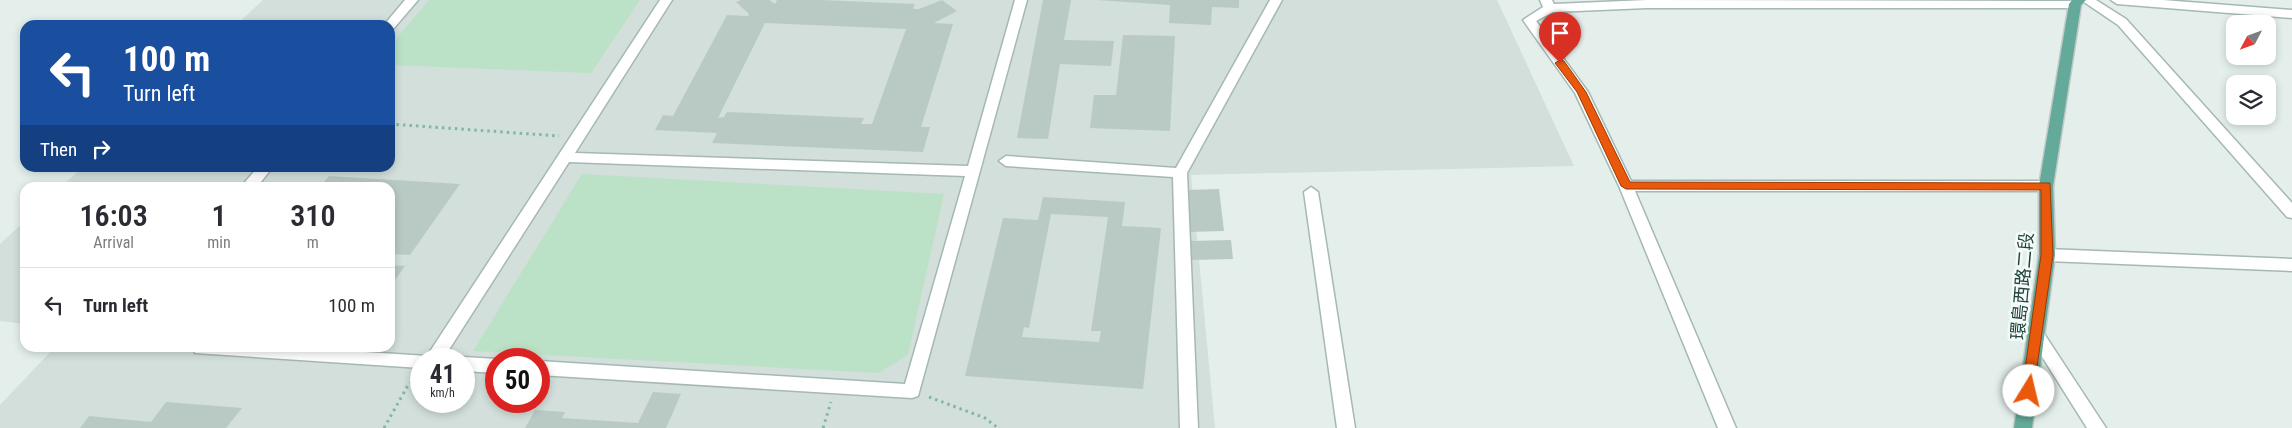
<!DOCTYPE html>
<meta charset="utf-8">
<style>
body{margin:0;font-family:"Roboto Condensed","Noto Sans TC",sans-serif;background:#f2f2f3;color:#2b2b33;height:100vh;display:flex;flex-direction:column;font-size:19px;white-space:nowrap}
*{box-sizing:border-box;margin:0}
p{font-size:16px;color:#7c7c81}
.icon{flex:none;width:28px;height:28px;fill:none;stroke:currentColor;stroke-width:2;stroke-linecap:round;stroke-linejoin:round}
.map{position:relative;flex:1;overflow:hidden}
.sheet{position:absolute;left:20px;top:182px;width:375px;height:170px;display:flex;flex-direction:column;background:#fff;border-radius:15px;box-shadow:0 2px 8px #0003}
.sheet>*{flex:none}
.top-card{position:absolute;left:20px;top:20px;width:375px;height:152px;border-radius:15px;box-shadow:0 2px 8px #0003;background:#1a4fa0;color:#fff;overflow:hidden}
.needle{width:32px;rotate:229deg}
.controls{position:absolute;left:2226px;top:15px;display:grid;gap:10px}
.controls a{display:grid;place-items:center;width:50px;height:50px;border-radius:10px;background:#fff;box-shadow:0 2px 8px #0003;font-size:25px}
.speed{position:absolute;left:410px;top:348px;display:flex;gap:10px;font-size:25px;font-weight:700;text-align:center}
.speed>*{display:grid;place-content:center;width:65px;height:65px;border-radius:50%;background:#fff;box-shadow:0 2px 8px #0003;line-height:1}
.speed small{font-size:12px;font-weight:400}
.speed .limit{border:8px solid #d22;background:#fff;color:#111}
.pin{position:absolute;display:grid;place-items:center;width:42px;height:42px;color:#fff;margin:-51px -21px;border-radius:50% 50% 50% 0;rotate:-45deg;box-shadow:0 0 5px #0007}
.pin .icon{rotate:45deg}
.me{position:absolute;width:55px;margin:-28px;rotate:9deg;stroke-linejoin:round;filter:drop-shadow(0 0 4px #0008)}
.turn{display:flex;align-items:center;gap:18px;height:105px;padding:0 20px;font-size:22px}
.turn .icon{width:65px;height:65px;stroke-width:2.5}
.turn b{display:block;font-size:35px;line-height:42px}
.then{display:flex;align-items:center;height:48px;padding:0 20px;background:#0003;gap:10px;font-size:19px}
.eta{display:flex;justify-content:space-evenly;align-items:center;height:85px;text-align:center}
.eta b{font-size:30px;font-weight:600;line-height:35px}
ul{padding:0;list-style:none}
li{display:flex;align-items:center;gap:15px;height:75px;padding:0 20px;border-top:1px solid #e1e1e2}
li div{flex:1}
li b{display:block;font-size:19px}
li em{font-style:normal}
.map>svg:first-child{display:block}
.built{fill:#d2dfda;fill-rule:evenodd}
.green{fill:#bbe2c7}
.building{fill:#b9cac4;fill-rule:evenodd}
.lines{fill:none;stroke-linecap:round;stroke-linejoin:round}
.minor-casing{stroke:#a6b8b3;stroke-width:3}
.major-casing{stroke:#c1cac8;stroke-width:3}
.path{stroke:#81b6a8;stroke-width:3;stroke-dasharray:2.5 4;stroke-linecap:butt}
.minor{fill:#fff;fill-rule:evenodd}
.major{fill:#64aa9b;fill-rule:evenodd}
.route{fill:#ea580c;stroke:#983908}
.labels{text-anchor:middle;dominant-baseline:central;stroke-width:5;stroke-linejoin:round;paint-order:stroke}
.street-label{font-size:18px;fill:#21433c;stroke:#f5fbf8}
</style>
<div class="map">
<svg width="2292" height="428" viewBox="0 0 2292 428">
<rect width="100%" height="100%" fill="#e4efeb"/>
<path class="built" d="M263 0H1497L1574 166 1191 175 1215 428H0V405L54 348H390V188L61 187 82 168H390V25H236ZM421 359H464V401H421ZM496 359H539V401H496Z
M25 221V324L0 321V244Z"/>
<path class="green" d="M429 0H640L591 73 390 65V46Z
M582 174 944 194 908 355 878 373 473 351Z"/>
<path class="building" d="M741 0H769L775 4 777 0H821L915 4 913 9H919L942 0 957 11 934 23 953 24 921 127H930L923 152 712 143 717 133 655 130 663 115 673 116 727 15 748 16 749 14 736 2ZM765 23 906 29 872 124H861L864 118 727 112 724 117 718 118Z
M1043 0H1071L1064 40 1114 41 1111 66 1060 64 1048 139 1017 138Z
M1097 0H1239V8L1212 7 1211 25 1169 23 1170 5Z
M1123 35 1175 36 1170 131 1090 128 1094 95H1116Z
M329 176 460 184 410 255 390 254V188H319Z
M1219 189 1224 231 1188 232 1185 190Z
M1043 197 1125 202 1122 226 1161 228 1143 389 965 376 1003 218 1038 220ZM1051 214 1108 217 1091 331H1101L1099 342 1022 337 1024 327 1029 328Z
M1231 240 1233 259 1191 260 1190 241Z
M390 265 405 266 390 287Z
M653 392 681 394 666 428H525L535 410 565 412 562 418 638 423Z
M166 402 242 408 226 428H80L89 416 151 422Z"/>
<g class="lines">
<g class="minor-casing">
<path id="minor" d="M405 0H418L394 28 390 29V25H384Z
M660 0H672L575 153 968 166 1015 0H1027L918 396 912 398 539 375V361L905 384 965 176 569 162 443 359H421V368L195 353 193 348H303L427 356Z
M1270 0H1282L1187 173 1198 428H1180L1173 177 1006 166 999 161 1006 156 1176 168Z
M1540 0H1552L1554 4 1647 0 2079 1 2081 4 2079 7 2075 8H1647L1553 12 1536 21 1588 92 1631 181H2046L2053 186 2046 191H1635L1736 428H1718L1619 186 1575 93 1523 20 1543 7Z
M2081 0H2096L2126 19 2292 203V218L2287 217 2118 25Z
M2111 0H2163L2292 10V18L2117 4Z
M257 168H272L256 188H240Z
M1311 187 1318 192 1355 428H1337L1304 192Z
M2047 249 2292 259V271L2047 261 2042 259 2039 255 2042 251Z
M2037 330 2043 332 2106 428H2087L2029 336 2031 332Z
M464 357 496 359V373L464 371V359H460Z"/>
</g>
<g class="major-casing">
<path id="major" d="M2072 0H2086L2081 5 2053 186 2055 255 2032 428H2014L2039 255V186L2069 4Z"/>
</g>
<path class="path" d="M390 124 559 136
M929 397 985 418 998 428
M384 428 407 387 415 378
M823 428 831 402"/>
<use href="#minor" class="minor"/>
<use href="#major" class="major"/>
</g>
<path class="route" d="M1560 60 1564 61 1586 92 1630 182 2050 183 2053 255 2033 395H2024L2022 391 2041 255V190L1626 189 1621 186 1577 92 1555 63Z"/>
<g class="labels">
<g class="street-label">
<text transform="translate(2022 286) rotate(-85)">環島西路二段</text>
</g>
</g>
</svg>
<div class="controls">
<a><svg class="needle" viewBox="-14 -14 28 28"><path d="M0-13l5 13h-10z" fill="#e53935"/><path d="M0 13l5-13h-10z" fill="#7c7c81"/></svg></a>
<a><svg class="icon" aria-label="layers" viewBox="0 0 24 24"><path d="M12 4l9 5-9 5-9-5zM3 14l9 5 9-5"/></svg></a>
</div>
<div class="speed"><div>41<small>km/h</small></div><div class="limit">50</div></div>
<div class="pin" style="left:1560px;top:63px;background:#d93025"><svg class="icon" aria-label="arrive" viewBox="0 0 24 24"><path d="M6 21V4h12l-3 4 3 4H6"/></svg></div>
<svg class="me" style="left:2029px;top:391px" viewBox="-20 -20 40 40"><circle r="19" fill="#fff"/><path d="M0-13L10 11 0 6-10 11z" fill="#ea580c"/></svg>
<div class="top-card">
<div class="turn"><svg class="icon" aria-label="left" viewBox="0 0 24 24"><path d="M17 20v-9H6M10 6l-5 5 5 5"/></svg><div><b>100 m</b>Turn left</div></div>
<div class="then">Then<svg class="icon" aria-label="right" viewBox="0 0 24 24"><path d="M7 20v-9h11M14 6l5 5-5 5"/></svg></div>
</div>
<section class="sheet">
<div class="eta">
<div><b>16:03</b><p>Arrival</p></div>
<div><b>1</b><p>min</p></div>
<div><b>310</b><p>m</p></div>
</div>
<ul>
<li><svg class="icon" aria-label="left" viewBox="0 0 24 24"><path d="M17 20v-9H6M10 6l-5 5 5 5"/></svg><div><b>Turn left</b></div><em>100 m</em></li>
</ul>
</section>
</div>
